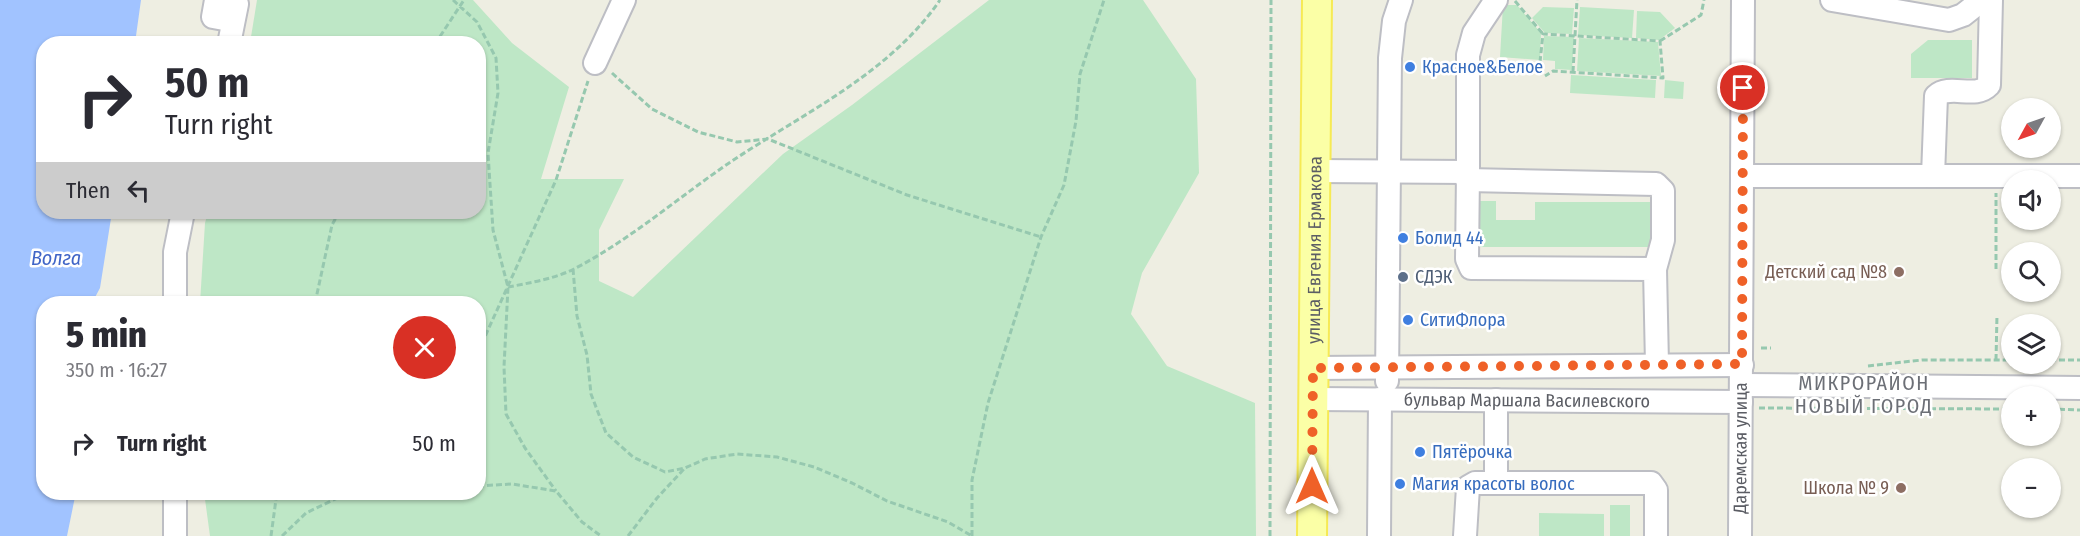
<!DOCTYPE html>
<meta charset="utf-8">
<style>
body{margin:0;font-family:"Fira Sans Condensed",sans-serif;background:#f7f7f7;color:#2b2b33;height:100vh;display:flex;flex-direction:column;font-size:22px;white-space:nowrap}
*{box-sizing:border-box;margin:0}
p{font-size:20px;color:#7c7c81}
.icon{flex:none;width:33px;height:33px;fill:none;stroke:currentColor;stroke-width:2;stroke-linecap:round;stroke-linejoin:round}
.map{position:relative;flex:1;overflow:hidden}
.drawer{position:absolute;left:36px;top:296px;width:450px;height:204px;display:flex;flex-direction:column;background:#fff;border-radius:24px;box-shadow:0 2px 4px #0004}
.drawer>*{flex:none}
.banner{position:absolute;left:36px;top:36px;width:450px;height:183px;border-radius:24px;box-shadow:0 2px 4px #0004;background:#fff;color:#2b2b33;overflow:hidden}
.needle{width:39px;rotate:230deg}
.controls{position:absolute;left:2001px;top:98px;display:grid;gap:12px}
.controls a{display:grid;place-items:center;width:60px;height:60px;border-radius:50%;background:#fff;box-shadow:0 2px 4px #0004;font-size:30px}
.pin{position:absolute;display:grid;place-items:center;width:51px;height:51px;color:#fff;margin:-26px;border:3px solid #fff;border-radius:50%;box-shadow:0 2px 6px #0007}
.me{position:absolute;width:66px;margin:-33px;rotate:0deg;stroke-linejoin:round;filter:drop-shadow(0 0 4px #0008)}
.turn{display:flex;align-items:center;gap:21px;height:126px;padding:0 30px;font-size:27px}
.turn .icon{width:78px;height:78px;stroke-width:2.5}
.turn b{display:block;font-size:42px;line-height:51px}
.then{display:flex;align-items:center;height:57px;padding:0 30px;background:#0003;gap:12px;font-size:22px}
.round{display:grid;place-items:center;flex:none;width:63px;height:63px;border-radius:32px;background:#f7f7f7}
.summary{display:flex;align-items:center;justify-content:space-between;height:102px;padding:0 30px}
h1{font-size:36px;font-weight:800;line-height:45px}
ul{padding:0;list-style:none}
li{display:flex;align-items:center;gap:18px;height:90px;padding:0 30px}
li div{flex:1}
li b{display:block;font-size:22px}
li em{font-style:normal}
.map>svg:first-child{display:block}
.green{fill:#bee7c6}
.water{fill:#a1c3ff}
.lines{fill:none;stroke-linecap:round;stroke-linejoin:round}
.minor-casing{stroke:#bdbec4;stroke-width:26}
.major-casing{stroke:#f6ea54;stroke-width:32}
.path{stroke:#96c8af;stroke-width:3;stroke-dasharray:6 3;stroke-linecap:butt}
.minor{stroke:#fff;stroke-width:22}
.major{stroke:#fbffa6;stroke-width:28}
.route{stroke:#ef6128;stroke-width:10;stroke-dasharray:0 18}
.shop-dot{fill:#3f7fe0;stroke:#fff;stroke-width:2}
.education-dot{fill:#8d6e63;stroke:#fff;stroke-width:2}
.service-dot{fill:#5c6f8a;stroke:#fff;stroke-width:2}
.labels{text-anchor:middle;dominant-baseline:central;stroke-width:5;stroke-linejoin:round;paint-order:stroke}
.shop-label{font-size:18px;fill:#366cbe;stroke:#fff;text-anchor:start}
.street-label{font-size:18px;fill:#5b5d64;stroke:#fff}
.education-label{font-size:18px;fill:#785e54;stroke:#fff;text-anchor:end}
.service-label{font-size:18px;fill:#4e5e75;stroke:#fff;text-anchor:start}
.water-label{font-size:20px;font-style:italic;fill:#4065c7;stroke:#fff}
.neighbourhood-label{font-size:20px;letter-spacing:1.5px;fill:#6c6f76;stroke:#fff}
</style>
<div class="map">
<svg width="2080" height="536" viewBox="0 0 2080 536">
<rect width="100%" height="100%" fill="#eeeee2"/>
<path class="green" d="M257 0H473L512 43 569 87 541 179H624L599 230V281L633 297 783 154 852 105 989 0H1143L1196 79 1199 173 1142 273 1131 314 1167 366 1255 403 1256 536H210L204 492H478V303H200L205 223 208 212H478V44L250 43Z
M1503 5H1517L1541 33 1540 60 1500 57Z
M1543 7 1574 8 1572 34 1545 33 1532 18Z
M1580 7 1634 10 1632 38 1578 35Z
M1637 11 1660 12 1675 28 1659 40 1636 38Z
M1544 36 1574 37 1572 70 1555 69V61L1543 60Z
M1579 38 1658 42 1661 76 1577 71Z
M1928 40H1972V78H1911V54Z
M1571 75 1656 80 1655 98 1570 93Z
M1665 80 1684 82 1683 99 1664 98Z
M1473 201H1496V220H1535V202H1653V247H1473Z
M1610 505H1630V536H1610Z
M1539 513 1604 514V536H1539Z"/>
<path class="water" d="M0 0H141L135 43 44 44V212H112L100 288 92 303H44V492H76L67 536H0Z"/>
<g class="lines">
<g class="minor-casing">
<g id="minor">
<path d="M216 0 213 17 224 19 228 0"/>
<path d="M1832 0 1949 20 1963 15 1982 0"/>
<path d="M229 44 237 4"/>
<path d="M595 63 624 0"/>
<path d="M1315 171 1468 172V55L1474 33 1496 0"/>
<path d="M1468 172 1467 259 1471 268 1655 269 1657 365"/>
<path d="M1742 176H2080"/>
<path d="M1933 176 1936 96C1950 83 1975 100 1989 85L1991 0"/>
<path d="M1467 180 1656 184 1663 191V240L1655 269"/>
<path d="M175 303V252L183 212"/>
<path d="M1313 368 1742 365"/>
<path d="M1387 381 1390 58 1394 21 1401 0"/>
<path d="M1742 385 2080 388"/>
<path id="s1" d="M1313 399 1741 402"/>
<path d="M1496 400V483"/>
<path d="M175 492V536"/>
<path d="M1379 536 1380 399"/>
<path d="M1465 536 1468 487 1475 483H1651L1656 490V536"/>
<path id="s2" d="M1740 536 1743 0"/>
</g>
</g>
<g class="major-casing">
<g id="major">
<path id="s3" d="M1312 536 1317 0"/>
</g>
</g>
<path class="path" d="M453 0 477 22 496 58 498 93 488 153 493 230 508 287 504 367 506 414 525 448 556 491
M1515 1 1543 34
M1660 41 1701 15 1704 0
M435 44 464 0
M1539 71 1543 34 1660 41 1663 78 1553 71 1545 76
M1573 72 1577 0
M612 73 652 109 698 132 737 142 768 139 907 195 1041 237
M573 269 577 316 587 355 591 394 606 433 633 457 665 472 685 468 705 459 737 454 777 457 814 467 852 483 887 501 948 522 972 536
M1996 269V193
M508 287C529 283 554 279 574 269 630 240 680 196 732 161 804 113 890 73 940 0
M315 303 332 225 339 212
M1761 348H1771
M478 352 556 180 588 81
M1996 360 1997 315
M2050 360H2080
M1868 366 1922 360H2012
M1759 408 2012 409
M2050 409 2080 410
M478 486 512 484 556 491 582 522 601 536
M271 536 277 492
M282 536 306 513 350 492
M628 536 657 498 684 469
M972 536V480L988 403 1041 237 1064 185 1076 121 1080 74 1104 0
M1270 536 1271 0"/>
<use href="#minor" class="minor"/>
<use href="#major" class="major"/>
</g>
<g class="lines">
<path class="route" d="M1312 486 1313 368 1742 364 1743 88"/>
</g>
<g class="shop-dot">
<circle cx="1410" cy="67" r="6"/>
<circle cx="1403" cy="238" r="6"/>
<circle cx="1408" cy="320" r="6"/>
<circle cx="1420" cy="452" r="6"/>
<circle cx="1400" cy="484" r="6"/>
</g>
<g class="education-dot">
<circle cx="1899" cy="272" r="6"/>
<circle cx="1901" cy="488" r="6"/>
</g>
<circle class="service-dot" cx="1403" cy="277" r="6"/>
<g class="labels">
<g class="shop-label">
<text x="1422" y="67">Красное&amp;Белое</text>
<text x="1415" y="238">Болид 44</text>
<text x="1420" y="320">СитиФлора</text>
<text x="1432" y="452">Пятёрочка</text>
<text x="1412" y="484">Магия красоты волос</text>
</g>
<g class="street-label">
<text stroke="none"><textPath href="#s3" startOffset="286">улица Евгения Ермакова</textPath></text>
<text stroke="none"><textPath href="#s1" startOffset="214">бульвар Маршала Василевского</textPath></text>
<text stroke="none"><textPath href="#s2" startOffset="88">Даремская улица</textPath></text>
</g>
<g class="education-label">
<text x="1887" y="272">Детский сад №8</text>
<text x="1889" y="488">Школа № 9</text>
</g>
<g class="service-label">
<text x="1415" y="277">СДЭК</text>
</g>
<g class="water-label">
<text x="56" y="258">Волга</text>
</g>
<g class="neighbourhood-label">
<text x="1864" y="383">МИКРОРАЙОН<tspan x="1864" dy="23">НОВЫЙ ГОРОД</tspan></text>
</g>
</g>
</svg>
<div class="controls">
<a><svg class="needle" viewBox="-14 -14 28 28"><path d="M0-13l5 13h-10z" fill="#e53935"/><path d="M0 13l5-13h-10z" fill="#7c7c81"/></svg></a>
<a><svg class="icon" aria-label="sound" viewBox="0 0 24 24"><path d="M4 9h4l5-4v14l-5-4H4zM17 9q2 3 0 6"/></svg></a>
<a><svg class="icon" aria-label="search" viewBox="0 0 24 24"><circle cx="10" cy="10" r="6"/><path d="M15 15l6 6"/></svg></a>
<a><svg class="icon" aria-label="layers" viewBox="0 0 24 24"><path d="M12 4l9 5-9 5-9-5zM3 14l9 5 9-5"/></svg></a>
<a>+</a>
<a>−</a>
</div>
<div class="pin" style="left:1743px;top:88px;background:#d93025"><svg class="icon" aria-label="arrive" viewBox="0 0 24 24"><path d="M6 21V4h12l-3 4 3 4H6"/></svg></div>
<svg class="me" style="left:1312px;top:486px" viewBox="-20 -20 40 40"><path d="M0-17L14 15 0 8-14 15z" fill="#ef6128" stroke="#fff" stroke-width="4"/></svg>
<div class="banner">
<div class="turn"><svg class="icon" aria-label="right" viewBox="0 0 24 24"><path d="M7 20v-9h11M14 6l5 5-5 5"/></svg><div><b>50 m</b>Turn right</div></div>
<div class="then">Then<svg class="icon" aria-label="left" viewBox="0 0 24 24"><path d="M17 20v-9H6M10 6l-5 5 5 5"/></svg></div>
</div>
<section class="drawer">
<div class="summary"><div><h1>5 min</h1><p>350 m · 16:27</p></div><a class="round" style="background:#d93025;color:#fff"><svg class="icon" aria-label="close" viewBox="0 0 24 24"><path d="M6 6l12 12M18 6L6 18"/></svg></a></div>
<ul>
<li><svg class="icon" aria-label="right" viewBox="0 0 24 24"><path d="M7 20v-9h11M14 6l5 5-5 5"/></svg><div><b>Turn right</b></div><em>50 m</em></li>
</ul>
</section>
</div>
